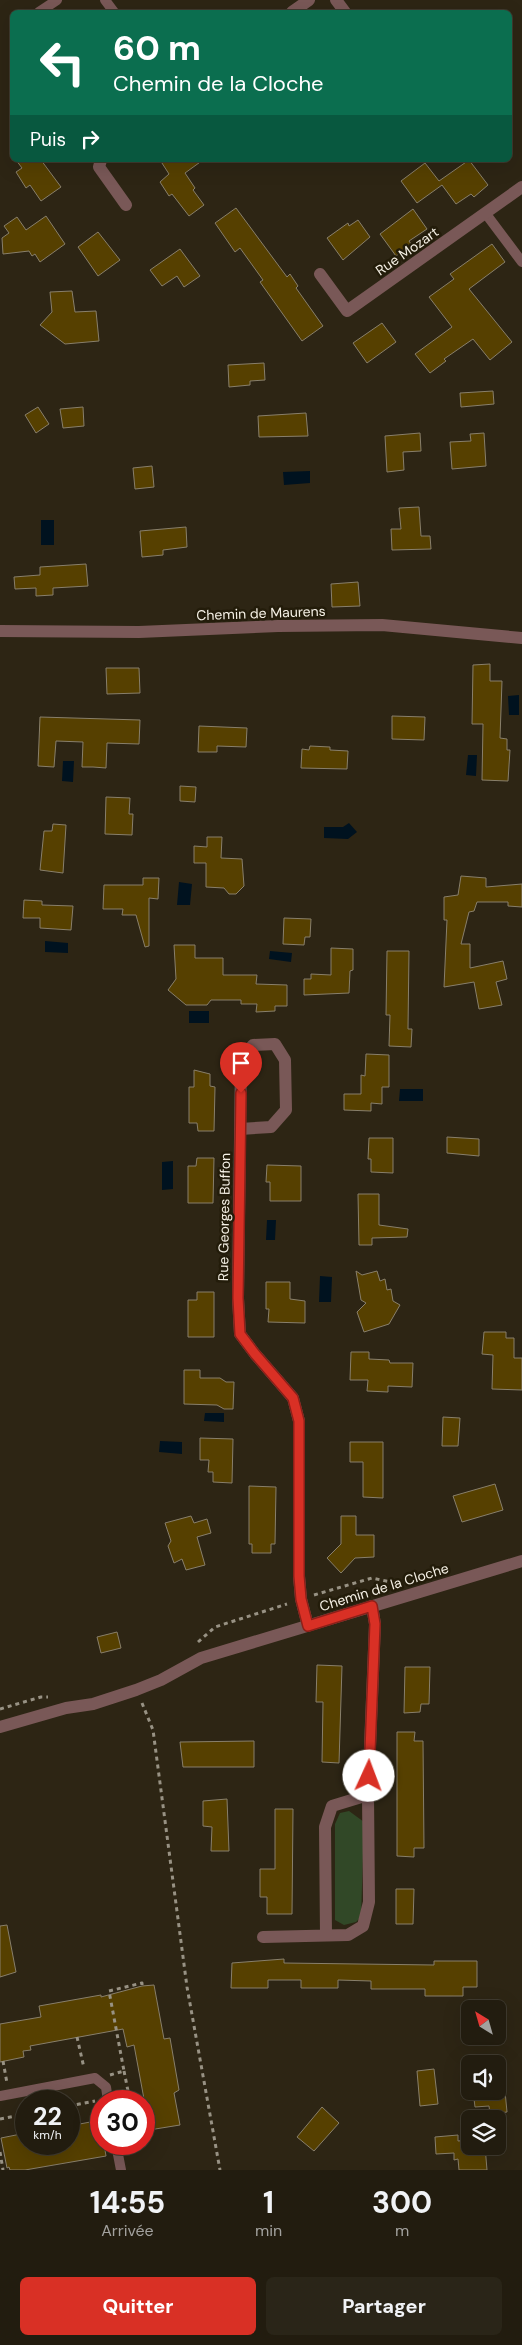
<!DOCTYPE html>
<html lang="fr">
<meta charset="utf-8">
<style>
body{margin:0;font-family:"DM Sans",sans-serif;background:#2a2518;color:#f1f3f6;height:100vh;display:flex;flex-direction:column;font-size:19px;white-space:nowrap}
*{box-sizing:border-box;margin:0}
p{font-size:16px;color:#a2a19e}
.icon{flex:none;width:28px;height:28px;fill:none;stroke:currentColor;stroke-width:2;stroke-linecap:round;stroke-linejoin:round}
.map{position:relative;height:2170px;overflow:hidden}
.panel{display:flex;flex-direction:column;background:#221c0f;flex:1}
.panel>*{flex:none}
.guide{position:absolute;left:10px;top:10px;width:502px;height:152px;border-radius:8px;box-shadow:0 5px 20px #0002,0 0 0 1px #3f3a2f;background:#0b6e4f;color:#fff;overflow:hidden}
.needle{width:32px;rotate:323deg}
.fabs{position:absolute;left:461px;top:2000px;display:grid;gap:10px}
.fabs a{display:grid;place-items:center;width:45px;height:45px;border-radius:8px;background:#221c0f;box-shadow:0 5px 20px #0002,0 0 0 1px #3f3a2f;font-size:25px}
.speed{position:absolute;left:15px;top:2090px;display:flex;gap:10px;font-size:25px;font-weight:700;text-align:center}
.speed>*{display:grid;place-content:center;width:65px;height:65px;border-radius:50%;background:#221c0f;box-shadow:0 5px 20px #0002,0 0 0 1px #3f3a2f;line-height:1}
.speed small{font-size:12px;font-weight:400}
.speed .limit{border:8px solid #d22;background:#fff;color:#111}
.pin{position:absolute;display:grid;place-items:center;width:42px;height:42px;color:#fff;margin:-51px -21px;border-radius:50% 50% 50% 0;rotate:-45deg;box-shadow:0 0 5px #0007}
.pin .icon{rotate:45deg}
.me{position:absolute;width:55px;margin:-28px;rotate:2deg;stroke-linejoin:round;filter:drop-shadow(0 0 4px #0008)}
.turn{display:flex;align-items:center;gap:18px;height:105px;padding:0 20px;font-size:22px}
.turn .icon{width:65px;height:65px;stroke-width:2.5}
.turn b{display:block;font-size:35px;line-height:42px}
.then{display:flex;align-items:center;height:48px;padding:0 20px;background:#0003;gap:10px;font-size:19px}
.eta{display:flex;justify-content:space-evenly;align-items:center;height:85px;text-align:center}
.eta b{font-size:30px;font-weight:700;line-height:35px}
.cta{display:flex;gap:10px;margin-top:auto;padding:10px 20px}
.cta a{flex:1;height:58px;border-radius:8px;background:#d93025;color:#fff;font-size:20px;font-weight:700;line-height:58px;text-align:center}
.cta a+a{background:#2a2518;color:#f1f3f6}
.map>svg:first-child{display:block}
.green{fill:#314827}
.water{fill:#00121f}
.building{fill:#564000;stroke:#887f6b}
.lines{fill:none;stroke-linecap:round;stroke-linejoin:round}
.path{stroke:#989284;stroke-width:3;stroke-dasharray:4 4;stroke-linecap:butt}
.lane{stroke:#795857;stroke-width:10}
.street{stroke:#795857;stroke-width:12}
.route-casing{stroke:#8d1f18;stroke-width:12}
.route{stroke:#d93025;stroke-width:9}
.labels{text-anchor:middle;dominant-baseline:central;stroke-width:5;stroke-linejoin:round;paint-order:stroke}
.street-label{font-size:14px;fill:#f5f0e5;stroke:#231c0a}
</style>
<div class="map">
<svg width="522" height="2170" viewBox="0 0 522 2170">
<rect width="100%" height="100%" fill="#2d2514"/>
<path class="green" d="M349 1811 364 1822 361 1917 356 1922 344 1925 335 1920V1824L340 1813Z"/>
<path class="water" d="M310 471V483L284 485 283 472Z
M41 520H54V545H41Z
M519 695V715H509L508 696Z
M468 755H477L476 776 466 775Z
M63 761H74L73 782 62 781Z
M349 823 357 832 348 839 324 838V827H343Z
M179 882 192 884 190 905H177Z
M45 941 68 943V953L45 952Z
M270 951 292 953 291 962 269 959Z
M189 1011H209V1023H189Z
M400 1089H423V1101H399Z
M173 1161V1189L162 1190V1162Z
M267 1220H276L275 1240H266Z
M320 1276 332 1277 331 1302H319Z
M205 1413H224V1422L204 1421Z
M160 1441 182 1442V1454L159 1452Z"/>
<path class="building" d="M16 160H41L61 187 41 201 30 185 26 188 16 172 22 168Z
M160 160H203L185 173 195 188 193 190 204 205 189 216 172 194 169 196 160 182 169 174Z
M469 160 488 185 474 197 471 194 456 204 442 185 417 203 401 181 425 163 439 181Z
M236 208 287 277 290 274 298 286 296 288 323 326 302 341 260 282 263 280 240 248 235 252 215 223Z
M413 209 427 229 409 241 411 244 396 256 380 234Z
M46 216 65 244 40 262 35 254 32 256 29 251 3 254 2 238 9 233 4 226 17 217 26 230Z
M358 220 370 237 343 260 327 238 348 223 349 226Z
M98 232 120 260 98 276 78 247Z
M492 244 505 262 469 289 512 342 490 360 473 339 444 359 446 361 430 373 415 354 452 327 429 297 454 279 450 274Z
M180 249 200 276 184 287 177 276 162 286 150 270Z
M72 291 75 312 96 311 99 341 65 344 40 325 52 312 50 292Z
M382 323 396 342 367 363 353 343Z
M264 363 265 380 250 381V385L229 387 228 365Z
M493 391 494 404 461 407 460 393Z
M38 407 49 424 36 433 25 415Z
M83 407 84 426 63 428 60 409Z
M306 413 308 436 259 437 258 416Z
M420 433 421 451 403 452 404 470 387 472 385 436Z
M484 433 486 466 452 469 450 442 471 441 470 434Z
M152 466 154 487 135 489 133 468Z
M419 507 421 536H430L431 549 392 550 391 529H401L399 508Z
M186 527 187 547 163 550V555L142 557 140 531Z
M86 564 88 586 53 588V595L36 596V588L15 589 14 577 40 575V567Z
M358 582 360 606 332 607 331 584Z
M490 664V681H502L500 738 507 739V750H510L508 781 482 780 483 724H472L473 665Z
M106 668H139L140 693 107 694Z
M392 716 425 717 424 740 392 739Z
M40 717 140 720 139 744 107 743 106 768 93 767H82L83 742 56 741 54 767 38 766Z
M199 726 247 728 246 747 217 746V752H198Z
M310 746 330 747V750L348 751 347 769 301 768 302 749 309 750Z
M180 786 196 787 195 802 180 801Z
M106 797 130 798 129 814H133L132 835 105 834Z
M53 824 66 825 63 873 40 870 44 831H52Z
M207 837H222L221 858 242 859 244 886 236 894H229L224 888 206 887V863H194V846L207 847Z
M461 876 486 878V887L522 884V907L508 906V902H477L474 911 469 912 461 944H470V968L503 961 507 979 496 982 502 1005 479 1009 474 982 444 987 447 920H444V897L458 895Z
M143 878H159L158 899 149 898V946L145 947 136 915H122L123 909H103L104 885H143Z
M24 900 42 901V905L73 906 71 930 40 928V918H23Z
M284 918 311 919 310 937H305L304 945 283 944Z
M174 945H195V958H223V975H257L256 984 287 985V1006H275V1011L256 1012 257 1004H241V1000H211L207 1005H186L168 990 176 979Z
M331 948 353 949V970L350 971 349 993 304 995V979H311V974L331 975Z
M387 951H409L408 1029H412L411 1047 389 1046 390 1015H386Z
M366 1054 389 1055V1087H382V1104L371 1103V1111L344 1110V1094H361V1075L365 1076Z
M194 1070 210 1074V1086L215 1087 214 1131H198L197 1123H189V1087H194Z
M447 1137 479 1139V1156L447 1153Z
M369 1138H393V1173L371 1172V1159H368Z
M197 1158H214L213 1203H188V1166H196Z
M267 1165 301 1166V1201H270V1182H266Z
M358 1194H379V1225L408 1229 407 1237 372 1238V1245H359Z
M356 1271 362 1275 377 1271 380 1281 385 1279 387 1290 391 1289 393 1301 400 1305 389 1324 364 1332 357 1312 366 1303 361 1300Z
M266 1282H290V1299L305 1301V1323L268 1322 269 1309H266Z
M197 1292H214V1337H188V1300H197Z
M484 1332H506V1338H514V1358H522V1390L492 1389 493 1355 482 1354Z
M351 1352H369V1359L389 1360 390 1363H413L412 1387 388 1386V1392L367 1391 368 1380H350Z
M184 1370H200V1378H220L226 1382H234L233 1409H224L217 1405 184 1404Z
M443 1417 460 1418 458 1446H442Z
M200 1438 233 1439 232 1483 213 1482V1472H208L209 1460H200Z
M350 1442H383V1498L363 1497V1462H350Z
M495 1484 503 1510 462 1522 453 1496Z
M249 1486 276 1487 275 1544H271V1553H252V1544H249Z
M191 1516 194 1523 207 1519 211 1533 197 1537 205 1565 186 1570 182 1559 174 1563 168 1546 171 1541 165 1523Z
M341 1516H356V1535H374V1557L355 1558 341 1573 327 1558 341 1544Z
M117 1632 121 1648 101 1653 97 1637Z
M317 1665 342 1666 339 1763 322 1762 323 1702H316Z
M405 1667H430L429 1704H421L420 1712 404 1713Z
M397 1732H415L414 1741H423L424 1848H414V1857L397 1856Z
M254 1741V1767H183L180 1742Z
M227 1799 229 1851H211L212 1827 203 1826V1801Z
M275 1809H293L292 1914H267V1897H260V1869H275Z
M396 1889H414L413 1924H396Z
M7 1925 16 1972 0 1977V1926Z
M284 1959V1963L434 1965V1961H477V1987H463V1996H425V1989H371V1981L338 1980V1988H301V1980H268V1988H231L232 1963Z
M154 1985 164 2039 170 2038 179 2090 174 2093 180 2125 149 2130 147 2116 144 2117V2099L134 2045 127 2047 123 2029 30 2046 31 2050 23 2051 24 2057 0 2062V2024L41 2017 39 2006 101 1995V1997L142 1986Z
M434 2069 438 2104 420 2106 417 2071Z
M473 2091H505L507 2112 490 2114 489 2106 475 2107Z
M322 2107 339 2123 314 2151 297 2137Z
M101 2120V2144H104L106 2156 25 2170H10L9 2167 7 2168 1 2138 26 2133V2144H69V2126Z
M458 2135V2141L470 2140V2146H485L487 2170H459L458 2159 454 2160V2153L436 2154 435 2137Z"/>
<g class="lines">
<path class="path" d="M314 1595 372 1578 395 1583
M198 1642 215 1627 287 1604
M142 1703 153 1730 187 1987 220 2170
M0 1709 41 1697H48
M77 2037 84 2068
M3 2061 7 2083
M124 2071 130 2101
M110 2075 124 2071 109 1991 142 1983V1986
M69 2106 95 2101
M0 2119 26 2114
M0 2152 3 2170"/>
<path class="lane" d="M105 0 114 12
M39 12 57 0
M486 214 522 262
M0 2096 95 2078 106 2087 108 2101
M116 2144 121 2170"/>
<path class="street" d="M336 0 345 12
M292 12 309 0
M101 160 99 167 126 205
M320 274 347 311 522 187
M0 631 139 632 278 626 382 625 522 638
M240 1129 271 1127 286 1110 285 1060 275 1044 253 1045 241 1058 238 1298 240 1334 255 1354 293 1398 299 1421V1576L301 1599 308 1626
M0 1727 66 1708 93 1704 136 1690 161 1680 201 1658 522 1561
M326 1935 325 1827 332 1806 368 1795
M263 1937 348 1935 363 1926 369 1902 368 1795 375 1624 372 1606"/>
</g>
<g class="lines">
<g class="route-casing">
<path id="route" d="M241 1093 238 1298 240 1334 255 1354 293 1398 299 1421V1576L301 1599 308 1626 372 1606 375 1624 369 1776"/>
</g>
<use href="#route" class="route"/>
</g>
<g class="labels">
<g class="street-label">
<text transform="translate(407 251) rotate(-35)">Rue Mozart</text>
<text transform="translate(261 613) rotate(-2)">Chemin de Maurens</text>
<text transform="translate(224 1217) rotate(-89)">Rue Georges Buffon</text>
<text transform="translate(384 1587) rotate(-17)">Chemin de la Cloche</text>
</g>
</g>
</svg>
<div class="fabs">
<a><svg class="needle" viewBox="-14 -14 28 28"><path d="M0-13l5 13h-10z" fill="#e53935"/><path d="M0 13l5-13h-10z" fill="#a2a19e"/></svg></a>
<a><svg class="icon" aria-label="sound" viewBox="0 0 24 24"><path d="M4 9h4l5-4v14l-5-4H4zM17 9q2 3 0 6"/></svg></a>
<a><svg class="icon" aria-label="layers" viewBox="0 0 24 24"><path d="M12 4l9 5-9 5-9-5zM3 14l9 5 9-5"/></svg></a>
</div>
<div class="speed"><div>22<small>km/h</small></div><div class="limit">30</div></div>
<div class="pin" style="left:241px;top:1093px;background:#d93025"><svg class="icon" aria-label="arrive" viewBox="0 0 24 24"><path d="M6 21V4h12l-3 4 3 4H6"/></svg></div>
<svg class="me" style="left:369px;top:1776px" viewBox="-20 -20 40 40"><circle r="19" fill="#fff"/><path d="M0-13L10 11 0 6-10 11z" fill="#d93025"/></svg>
<div class="guide">
<div class="turn"><svg class="icon" aria-label="left" viewBox="0 0 24 24"><path d="M17 20v-9H6M10 6l-5 5 5 5"/></svg><div><b>60 m</b>Chemin de la Cloche</div></div>
<div class="then">Puis<svg class="icon" aria-label="right" viewBox="0 0 24 24"><path d="M7 20v-9h11M14 6l5 5-5 5"/></svg></div>
</div>
</div>
<section class="panel">
<div class="eta">
<div><b>14:55</b><p>Arrivée</p></div>
<div><b>1</b><p>min</p></div>
<div><b>300</b><p>m</p></div>
</div>
<div class="cta"><a>Quitter</a><a>Partager</a></div>
</section>
